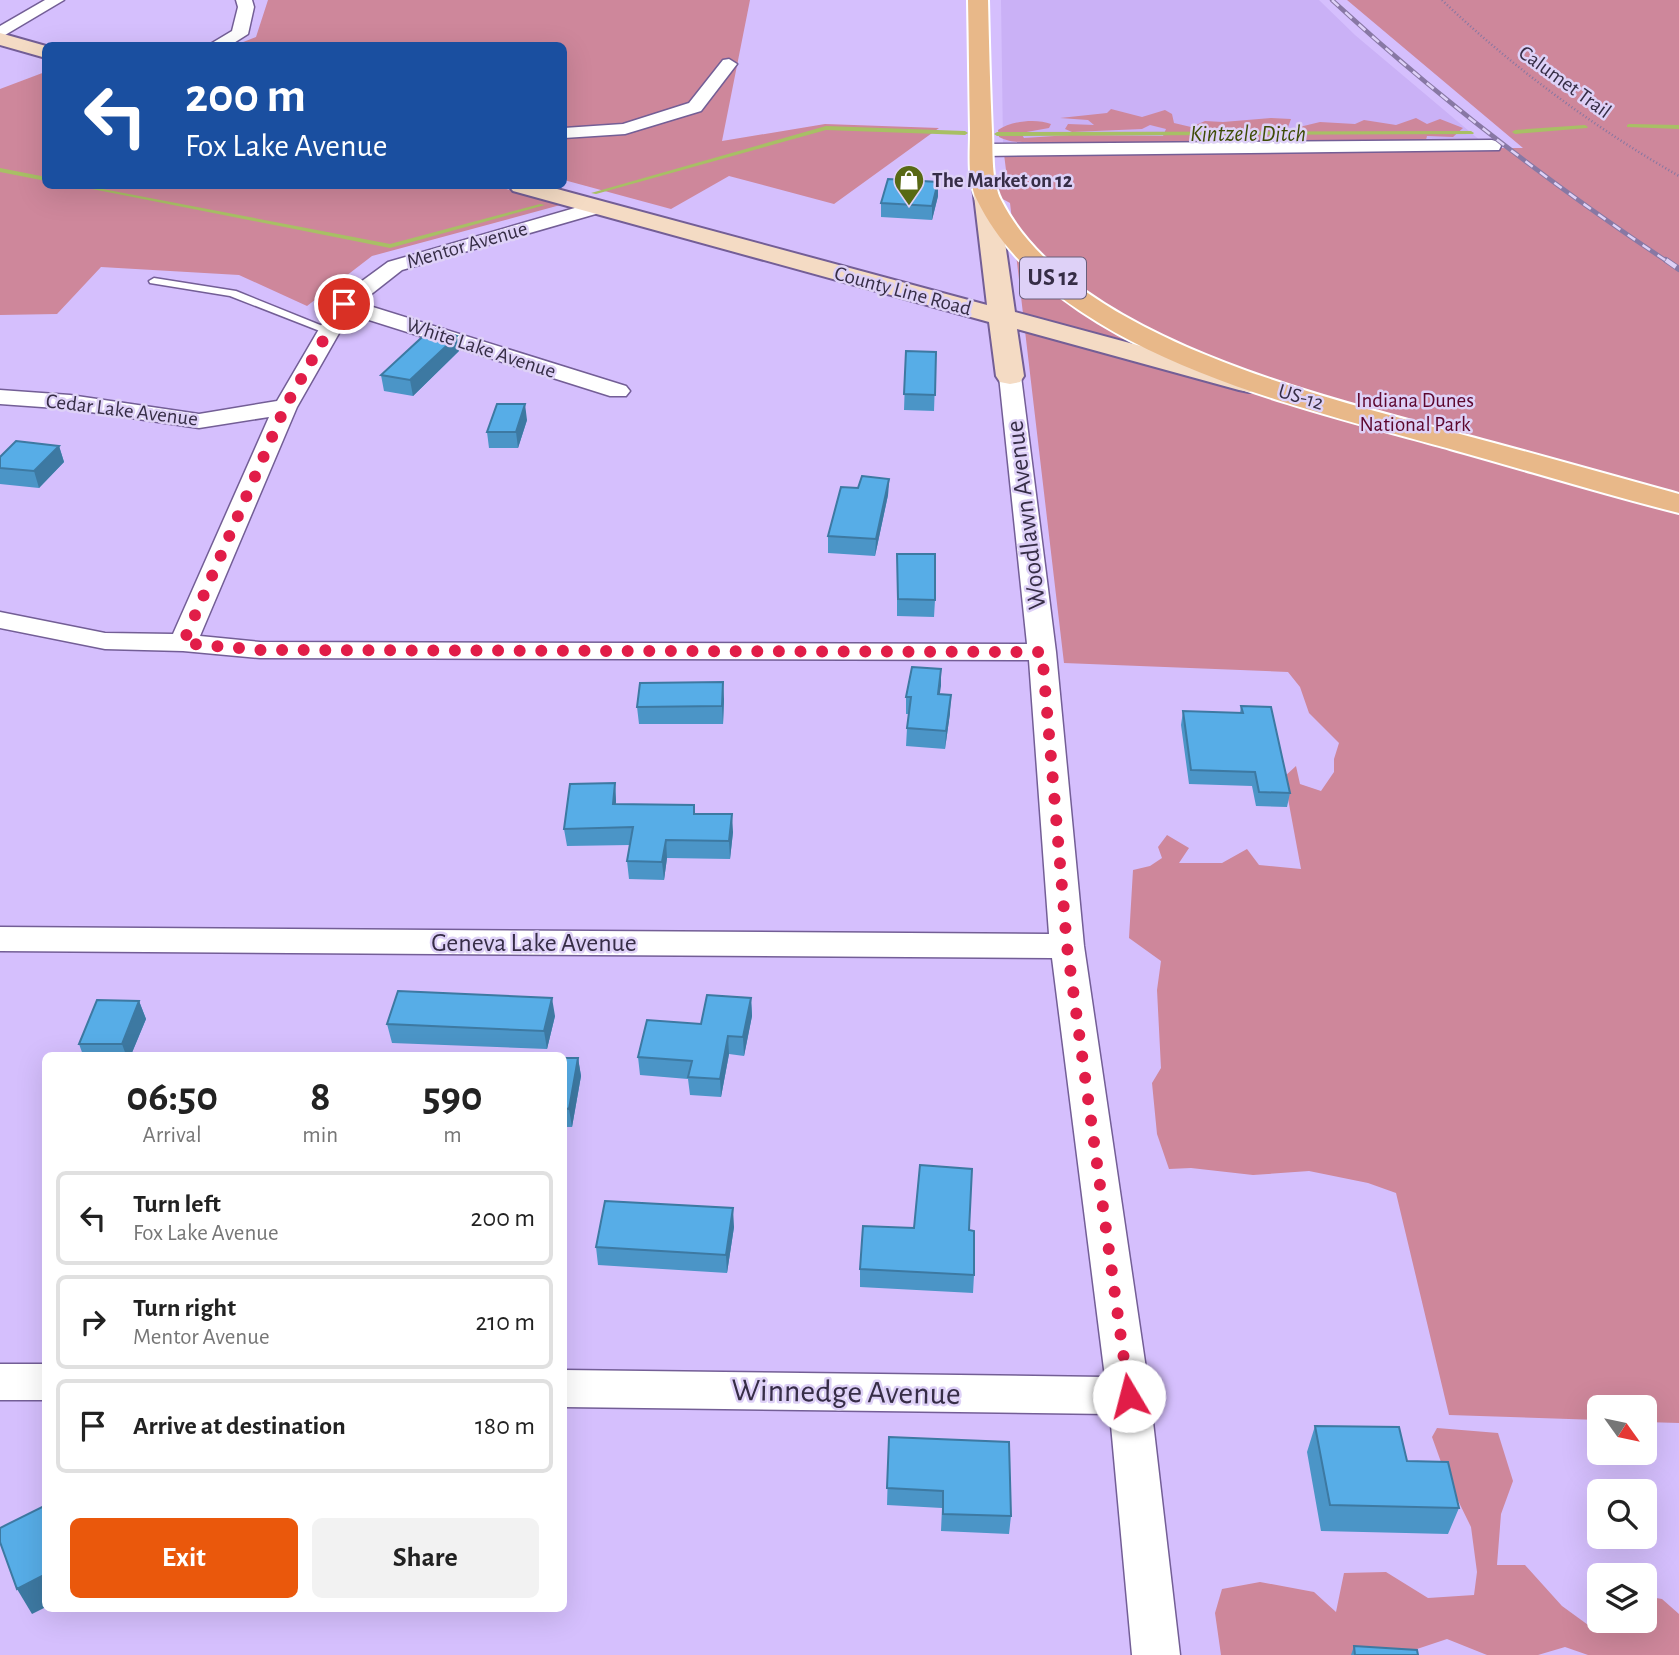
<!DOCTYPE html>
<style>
body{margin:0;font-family:"Alegreya Sans",sans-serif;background:#f2f2f2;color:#222;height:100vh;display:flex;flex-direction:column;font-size:26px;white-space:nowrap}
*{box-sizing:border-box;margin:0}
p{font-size:23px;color:#767676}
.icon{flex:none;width:38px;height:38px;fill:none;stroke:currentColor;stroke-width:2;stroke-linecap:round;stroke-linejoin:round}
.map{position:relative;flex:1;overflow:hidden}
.drawer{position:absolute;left:42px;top:1052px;width:525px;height:560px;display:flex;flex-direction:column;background:#fff;border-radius:10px;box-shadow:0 7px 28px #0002}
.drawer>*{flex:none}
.guide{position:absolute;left:42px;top:42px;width:525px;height:147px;border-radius:10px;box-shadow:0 7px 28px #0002;background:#1a4fa0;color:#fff;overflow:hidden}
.needle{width:46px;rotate:123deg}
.buttons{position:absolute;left:1587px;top:1395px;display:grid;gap:14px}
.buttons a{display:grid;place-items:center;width:70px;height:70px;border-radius:10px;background:#fff;box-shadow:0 7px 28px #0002;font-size:35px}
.pin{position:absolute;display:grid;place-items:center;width:60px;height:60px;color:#fff;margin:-30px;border:4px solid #fff;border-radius:50%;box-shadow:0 2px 7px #0007}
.me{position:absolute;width:77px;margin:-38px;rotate:352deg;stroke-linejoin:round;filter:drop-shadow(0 0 5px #0008)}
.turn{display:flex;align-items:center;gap:24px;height:147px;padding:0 28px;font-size:32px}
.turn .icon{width:91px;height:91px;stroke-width:2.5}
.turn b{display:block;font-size:49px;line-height:60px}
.eta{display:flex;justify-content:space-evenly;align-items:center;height:119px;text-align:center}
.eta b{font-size:42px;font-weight:700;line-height:49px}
.button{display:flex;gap:14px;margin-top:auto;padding:14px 28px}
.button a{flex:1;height:80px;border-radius:10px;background:#ea580c;color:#fff;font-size:28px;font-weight:700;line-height:80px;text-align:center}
.button a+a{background:#f2f2f2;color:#222}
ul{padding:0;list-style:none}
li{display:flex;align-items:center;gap:21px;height:94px;margin:0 14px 10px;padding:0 14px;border:4px solid #e0e0e0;border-radius:10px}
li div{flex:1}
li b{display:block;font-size:26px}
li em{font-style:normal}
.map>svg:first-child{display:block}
.built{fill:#cab1f6}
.green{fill:#ce879b}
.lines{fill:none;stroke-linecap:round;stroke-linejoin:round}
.stream{fill:#a8bf65;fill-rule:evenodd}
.lane-casing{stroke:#735e96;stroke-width:3}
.street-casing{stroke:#735e96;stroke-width:3}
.secondary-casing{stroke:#735e96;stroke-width:4}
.primary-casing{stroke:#fff;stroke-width:4}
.path{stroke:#8676a2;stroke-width:2.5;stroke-dasharray:1 2.5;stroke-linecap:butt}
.lane{fill:#fff;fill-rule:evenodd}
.street{fill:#fff;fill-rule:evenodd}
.secondary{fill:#f4dbc4;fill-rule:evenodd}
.primary{fill:#e8b889;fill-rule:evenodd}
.rail-far1-casing{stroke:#8878a4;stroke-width:4.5}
.rail-casing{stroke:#8878a4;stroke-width:6}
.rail-far1{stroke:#ded1f7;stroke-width:2.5;stroke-dasharray:9;stroke-linecap:butt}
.rail{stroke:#ded1f7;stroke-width:4.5;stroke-dasharray:12;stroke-linecap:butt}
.wall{fill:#4b95c7}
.shaded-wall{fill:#3d79a2}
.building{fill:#57ade7;stroke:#3d79a2;stroke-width:2}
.route{stroke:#e11d48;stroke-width:12;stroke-dasharray:0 21.6}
.labels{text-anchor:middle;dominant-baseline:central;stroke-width:5;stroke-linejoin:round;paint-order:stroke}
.far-street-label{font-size:21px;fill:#362d46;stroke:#ded1f7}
.far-poi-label{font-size:21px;font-weight:bold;fill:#362d46;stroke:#ded1f7;text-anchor:start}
.far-park-label{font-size:21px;fill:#5c062d;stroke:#ded1f7}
.far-water-label{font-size:23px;font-style:italic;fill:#3e4c06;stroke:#ded1f7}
.shield{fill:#ded1f7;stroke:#685e7b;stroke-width:2}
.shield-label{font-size:24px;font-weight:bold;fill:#362d46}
.street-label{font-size:26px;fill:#362d46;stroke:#ded1f7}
.near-street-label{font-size:32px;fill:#362d46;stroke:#ded1f7}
</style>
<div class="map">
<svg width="1679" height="1655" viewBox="0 0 1679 1655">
<rect width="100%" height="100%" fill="#d5bffd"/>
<path class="built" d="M1001 0H1319L1355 35 1482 142 1003 144Z"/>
<path class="green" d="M268 0H750L722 141 825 124 939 128 834 204 729 176 671 209 564 180V46H233L256 37Z
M1347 0H1679V1423L1645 1422V1407H1600L1599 1420 1449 1415 1396 1193 1368 1183 1309 1171 1253 1175 1191 1168 1169 1169 1157 1134 1152 1083 1161 1068 1157 990 1161 961 1129 938 1133 870 1150 866 1162 858 1158 847 1167 835 1189 848 1179 863H1222L1247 849 1259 865 1301 869 1284 777 1296 766 1300 784 1321 791 1334 772V759L1339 743 1309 713 1300 687 1288 672 1064 663 1010 203 997 196 998 181 1007 178 1004 154 1046 145C1027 139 1018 146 999 137L998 130C1011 121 1036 118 1051 124L1049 128 1021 133 1024 138 1070 135 1163 136 1166 129 1150 125 1142 129 1072 132 1065 129 1068 124 1094 125 1088 120 1060 118 1107 113 1111 109 1142 117 1165 110 1172 114 1174 123 1191 127 1205 121 1223 122 1271 118 1291 119 1287 130 1320 122 1355 124 1364 120 1396 125 1416 118 1427 124 1440 119 1463 128 1453 137 1427 136 1425 144 1468 148H1523Z
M45 72 46 186H495L564 204 372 256 307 306 239 275 101 267 57 314 0 315V89Z
M1437 1428 1498 1433 1513 1481 1501 1514 1497 1565H1525L1562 1606 1595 1630 1602 1621 1645 1620V1596L1662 1599 1679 1614V1655H1588L1565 1647 1538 1655H1487L1447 1639 1399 1655H1221L1215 1613 1222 1589 1260 1582 1314 1592 1336 1612 1344 1573 1386 1572 1428 1598 1474 1595 1477 1572 1471 1527 1446 1476 1432 1437Z"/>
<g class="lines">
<path class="stream" d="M1629 124 1679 125V129L1627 127V125Z
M1585 125 1588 127 1587 128 1515 134 1512 132 1515 130Z
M826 126 965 131 968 133 965 135 826 130 596 194 591 193Z
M1471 131 1474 133 1473 134 997 136 994 134 997 132Z
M0 168 46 177V181L0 172Z
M77 186H87L390 244 540 204 545 205 390 248Z"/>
<g class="lane-casing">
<path id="lane" d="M154 278 236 291 335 331 325 333 230 296 150 283 149 281Z"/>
</g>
<g class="street-casing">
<path id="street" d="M45 0H64L0 38V26Z
M236 0H252L254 7 248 34 229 46H207L232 31 238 7Z
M729 59 737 64 701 111 625 134 564 138V128L623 124 689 103 723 60Z
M1492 140 1499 142 1501 146 1499 150 982 156 973 150 982 144Z
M599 201 606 203 609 207 606 211 402 270 360 303 626 386 630 391 626 396H610L350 314 297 407 200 636 260 642 1027 644 999 376 1002 371H1018L1021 376 1056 652 1084 946 1150 1396 1180 1655H1132L1110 1414 564 1407V1370L1105 1377 1052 958 0 951V927L1049 934 1029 660 260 658 183 651 105 649 0 628V612L105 633 173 634 269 417 199 428 70 409 0 404V390L70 395 199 414 277 401 336 300 388 262Z
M0 1364H46V1400H0Z"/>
</g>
<g class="secondary-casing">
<path id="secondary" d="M0 33 46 46V58L0 45Z
M985 180 993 182 997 187 1015 312 1259 378 1263 384 1259 390 1249 392 1239 390 1017 329 1024 376 1020 382 1010 384 1000 382 996 376 989 322 513 191 509 186H546L987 305 973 187 977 182Z"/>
</g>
<g class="primary-casing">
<path id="primary" d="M968 0H988C989 44 990 88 992 132 993 154 991 180 1001 200 1071 338 1321 396 1460 434 1533 453 1606 474 1679 494V513C1602 494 1526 470 1450 449 1299 407 1052 353 977 200 967 180 970 154 970 132 969 88 969 44 968 0Z"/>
</g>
<path class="path" d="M1442 0C1512 67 1595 128 1679 176"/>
<use href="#lane" class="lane"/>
<use href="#street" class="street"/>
<use href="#secondary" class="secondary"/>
<use href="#primary" class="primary"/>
<g class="rail-far1-casing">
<path id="rail-far1" d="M1332 0C1437 97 1549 183 1668 262"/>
</g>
<g class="rail-casing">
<path id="rail" d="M1666 260 1679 269"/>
</g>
<use href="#rail-far1" class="rail-far1"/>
<use href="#rail" class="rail"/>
</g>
<path class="wall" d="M938 182V196L932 220 881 217V203Z
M459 351 413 396 384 391 381 375Z
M906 351 936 352 934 411 904 410Z
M527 420 518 448H489L487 432Z
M59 446 64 462 39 488 0 484V457Z
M889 479 888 495 875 556 828 553V536L858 488Z
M897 554 935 600 934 617 897 616Z
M941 669 939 694 950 713 945 749 906 746 907 728 909 714H906V697Z
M724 699 723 724H639L637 707Z
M1241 706 1290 793 1287 807 1256 806 1252 786 1189 784 1181 725 1183 711 1240 713Z
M615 783 616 804 695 814 733 832 730 859 667 858 664 880 629 879 627 861 630 845 567 846 564 829Z
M751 998 752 1016 744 1056 729 1054 721 1097 690 1095 688 1079 640 1075 638 1057Z
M139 1001 146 1019 131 1055H83L79 1044Z
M555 1016 547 1049 392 1043 387 1024Z
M564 1058H578L581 1076 572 1127H564Z
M734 1227 727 1273 598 1265 596 1247Z
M969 1230 974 1275 973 1293 860 1287V1269Z
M1315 1426 1407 1461 1459 1508 1448 1534 1321 1531 1307 1452Z
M889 1437 1011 1516 1009 1534 941 1531 942 1508 887 1505Z
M1354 1646 1418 1655H1351Z"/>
<path class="shaded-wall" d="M938 182V196L932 220V206Z
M457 336 459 351 413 396 410 380Z
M525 404 527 420 518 448 516 432Z
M59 446 64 462 39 488 34 471Z
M889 479 888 495 875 556 876 539Z
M941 669V686L937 712 938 694Z
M723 682 724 699 723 724 722 706Z
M951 695 950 713 945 749 946 731Z
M615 783 616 801 614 821 613 804Z
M732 814 733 832 730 859 729 841Z
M666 840 667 858 664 880 662 862Z
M552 998 555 1016 547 1049 544 1031Z
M751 998 752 1016 744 1056 743 1037Z
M139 1001 146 1019 131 1055H126L122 1044Z
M728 1036 729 1054 721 1097 720 1079Z
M578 1058 581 1076 572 1127 569 1109Z
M733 1208 734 1227 727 1273 726 1255Z
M46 1574V1607L32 1614 17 1589Z"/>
<path class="building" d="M888 179 938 182 932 206 881 203Z
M432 328 457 336 410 380 381 375Z
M906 351 936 352 935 395 904 394Z
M497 404H525L516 432H487Z
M16 441 59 446 34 471 0 468V457Z
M862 476 889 479 876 539 828 536 841 487 858 488Z
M897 554H935V600L898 599Z
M912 667 941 669 938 694 951 695 946 731 907 728 911 697H906Z
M723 682 722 706 637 707 640 683Z
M1241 706 1271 707 1290 793 1259 792 1255 772 1191 770 1183 711 1243 713Z
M615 783 613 804 694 805V814H732L729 841 666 840 662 862 627 861 633 827 564 829 570 784Z
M398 991 552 998 544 1031 387 1024Z
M707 995 751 998 743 1037 728 1036 720 1079 688 1077 692 1061 638 1057 647 1020 701 1024Z
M97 1000 139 1001 122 1044H79Z
M564 1058H578L569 1109 564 1108Z
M920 1165 972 1169 969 1230 974 1231V1275L860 1269 863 1226 914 1228Z
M605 1201 733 1208 726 1255 596 1247Z
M1315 1426 1399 1427 1407 1461 1448 1462 1459 1508 1330 1505Z
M889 1437 1009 1442 1011 1516 943 1514V1491L887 1488Z
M46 1505V1574L17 1589 0 1542V1528Z
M1354 1646 1417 1650 1418 1655H1355Z"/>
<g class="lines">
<path class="route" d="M344 304 285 407 183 643 260 650 1042 652 1067 946 1129 1396"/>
</g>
<defs>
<g id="shop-pin" transform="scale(1.575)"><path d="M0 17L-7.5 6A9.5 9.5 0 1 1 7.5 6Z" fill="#586914" stroke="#ded1f7"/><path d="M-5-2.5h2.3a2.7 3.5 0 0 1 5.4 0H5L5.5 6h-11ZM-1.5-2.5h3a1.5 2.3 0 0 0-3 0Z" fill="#fff"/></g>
</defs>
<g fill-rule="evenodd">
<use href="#shop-pin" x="909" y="180"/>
</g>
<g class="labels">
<g class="far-street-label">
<text transform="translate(1565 82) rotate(36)">Calumet Trail</text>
<text transform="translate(467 245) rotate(-16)">Mentor Avenue</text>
<text transform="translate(903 291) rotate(15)">County Line Road</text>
<text transform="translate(481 348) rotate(18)">White Lake Avenue</text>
<text transform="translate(1301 397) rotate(17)">US-12</text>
<text transform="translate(122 410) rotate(7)">Cedar Lake Avenue</text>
</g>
<g class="far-poi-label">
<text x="932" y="180">The Market on 12</text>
</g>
<g class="far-park-label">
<text x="1415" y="400">Indiana Dunes<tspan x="1415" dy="24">National Park</tspan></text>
</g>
<g class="far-water-label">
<text x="1248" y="134">Kintzele Ditch</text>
</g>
<rect class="shield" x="1020" y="257.5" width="66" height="41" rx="5"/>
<g class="shield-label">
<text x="1053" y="278">US 12</text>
</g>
<g class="street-label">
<text transform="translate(1026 515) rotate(-97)">Woodlawn Avenue</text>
<text x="534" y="943">Geneva Lake Avenue</text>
</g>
<g class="near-street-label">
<text transform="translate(846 1392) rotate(1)">Winnedge Avenue</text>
</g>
</g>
</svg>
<div class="buttons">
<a><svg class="needle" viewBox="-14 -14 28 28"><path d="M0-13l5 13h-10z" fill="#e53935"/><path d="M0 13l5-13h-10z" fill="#767676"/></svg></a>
<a><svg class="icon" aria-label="search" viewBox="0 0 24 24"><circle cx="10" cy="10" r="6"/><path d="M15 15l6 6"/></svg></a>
<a><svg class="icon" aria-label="layers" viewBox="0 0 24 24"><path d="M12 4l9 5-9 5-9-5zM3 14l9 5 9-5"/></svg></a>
</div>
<div class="pin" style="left:344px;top:304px;background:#d93025"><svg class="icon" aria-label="arrive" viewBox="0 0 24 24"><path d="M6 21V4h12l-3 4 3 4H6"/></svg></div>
<svg class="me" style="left:1129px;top:1396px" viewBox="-20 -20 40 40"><circle r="19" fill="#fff"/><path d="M0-13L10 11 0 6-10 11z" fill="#e11d48"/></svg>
<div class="guide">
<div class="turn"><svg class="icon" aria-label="left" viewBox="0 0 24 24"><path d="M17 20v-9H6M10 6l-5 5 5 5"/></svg><div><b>200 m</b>Fox Lake Avenue</div></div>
</div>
<section class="drawer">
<div class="eta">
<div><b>06:50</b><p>Arrival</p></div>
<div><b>8</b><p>min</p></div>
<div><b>590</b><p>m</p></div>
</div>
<ul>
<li><svg class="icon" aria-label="left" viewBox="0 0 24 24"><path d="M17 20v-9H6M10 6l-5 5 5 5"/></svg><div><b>Turn left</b><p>Fox Lake Avenue</p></div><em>200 m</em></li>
<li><svg class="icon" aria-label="right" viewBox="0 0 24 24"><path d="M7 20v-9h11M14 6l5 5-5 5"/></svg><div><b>Turn right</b><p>Mentor Avenue</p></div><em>210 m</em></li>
<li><svg class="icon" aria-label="arrive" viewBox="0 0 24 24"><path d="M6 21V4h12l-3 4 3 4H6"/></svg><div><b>Arrive at destination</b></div><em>180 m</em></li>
</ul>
<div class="button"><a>Exit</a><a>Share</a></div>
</section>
</div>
